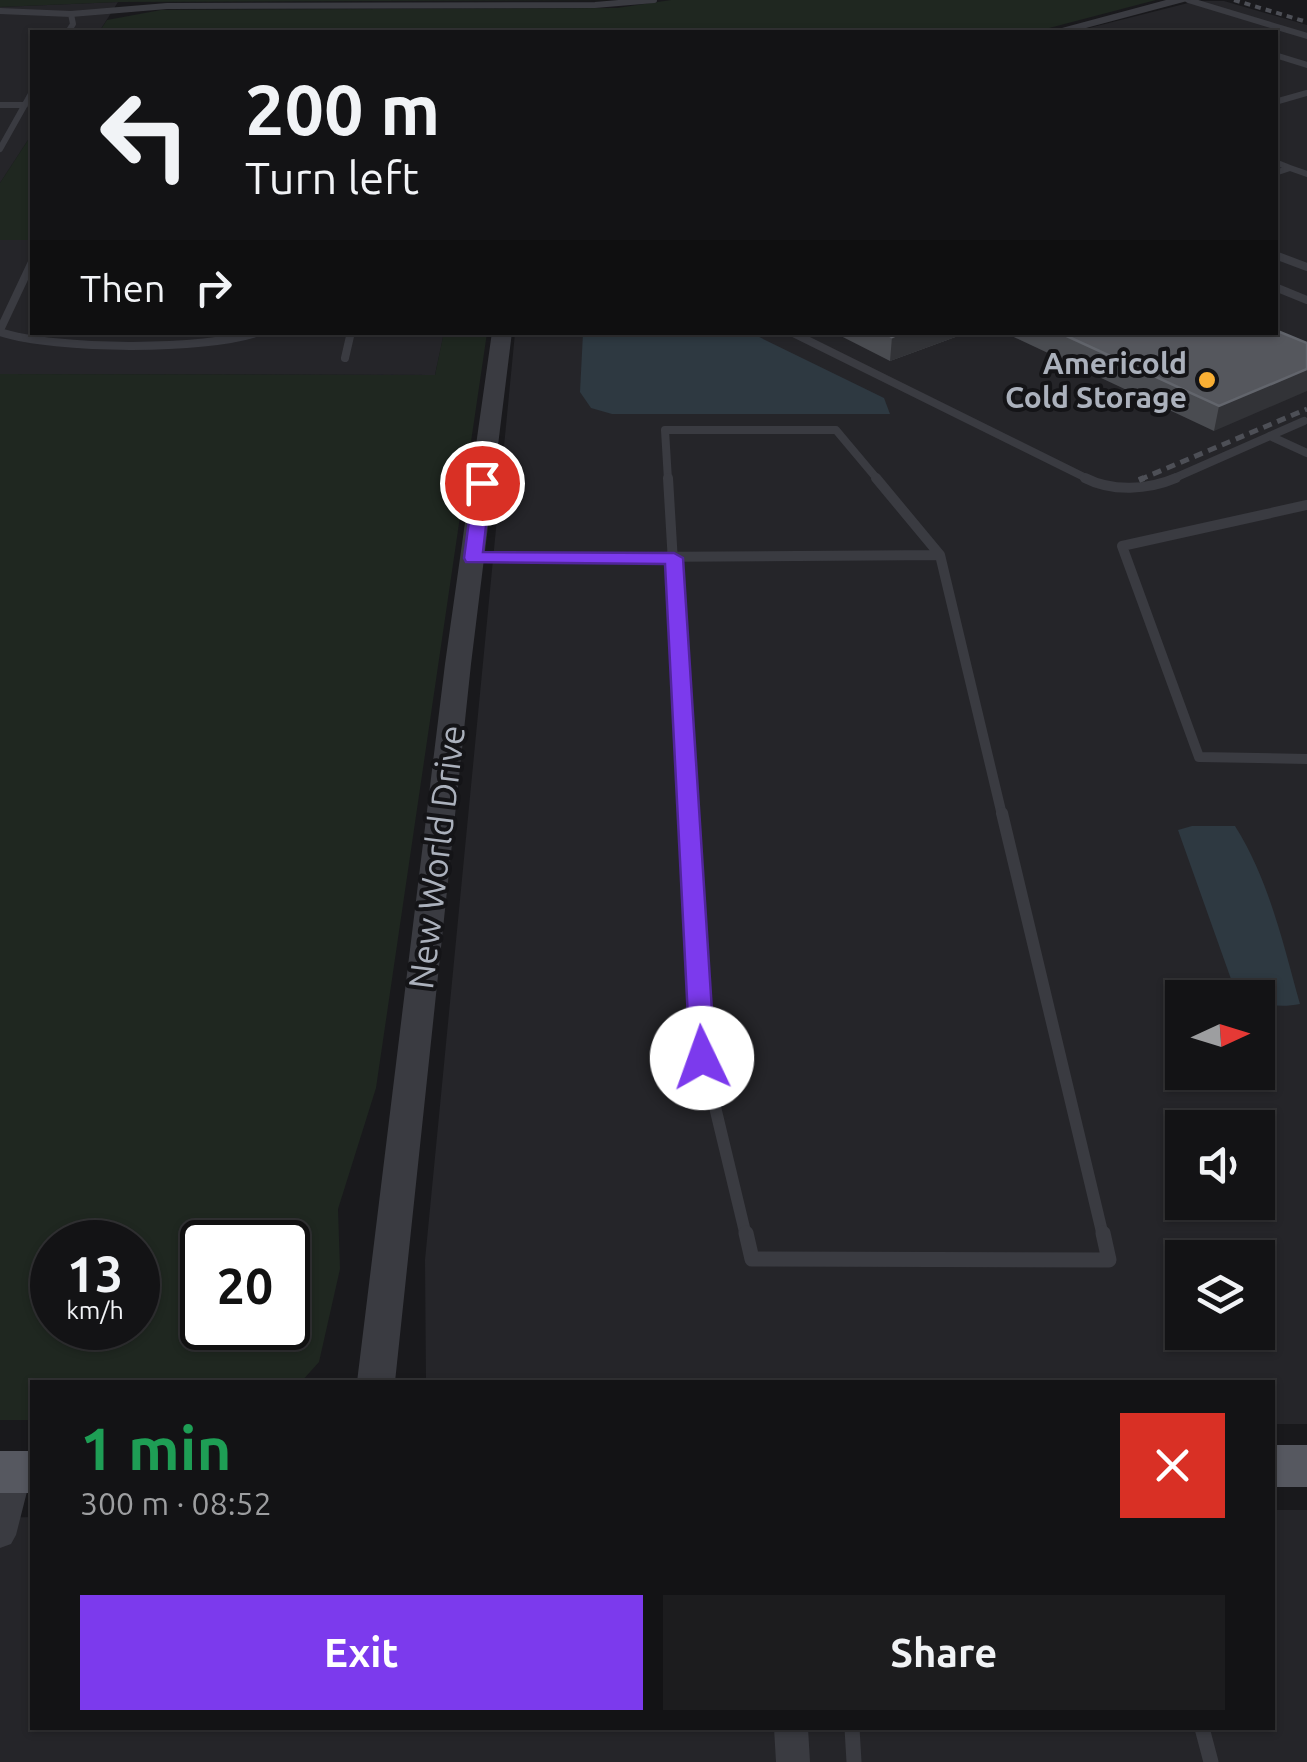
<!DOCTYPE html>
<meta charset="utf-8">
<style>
body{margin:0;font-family:Ubuntu,sans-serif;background:#1c1c1e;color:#f1f3f6;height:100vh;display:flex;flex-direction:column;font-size:38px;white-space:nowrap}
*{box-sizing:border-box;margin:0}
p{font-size:32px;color:#9d9ea0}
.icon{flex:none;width:55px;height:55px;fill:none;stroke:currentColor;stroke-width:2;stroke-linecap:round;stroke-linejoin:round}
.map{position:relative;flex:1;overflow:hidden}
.side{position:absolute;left:30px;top:1380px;width:1245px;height:350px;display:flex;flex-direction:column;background:#131315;border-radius:0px;box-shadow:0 2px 8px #0004,0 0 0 2px #323234}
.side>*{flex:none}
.banner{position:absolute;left:30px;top:30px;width:1248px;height:305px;border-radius:0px;box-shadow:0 2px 8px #0004,0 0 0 2px #323234;background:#131315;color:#f1f3f6;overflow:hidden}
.needle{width:65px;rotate:86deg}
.fabs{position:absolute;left:1165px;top:980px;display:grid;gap:20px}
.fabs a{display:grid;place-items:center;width:110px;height:110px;border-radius:0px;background:#131315;box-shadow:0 2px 8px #0004,0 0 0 2px #323234;font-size:50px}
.speed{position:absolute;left:30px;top:1220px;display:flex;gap:20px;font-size:50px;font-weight:700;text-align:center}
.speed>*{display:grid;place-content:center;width:130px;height:130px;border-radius:50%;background:#131315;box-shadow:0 2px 8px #0004,0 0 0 2px #323234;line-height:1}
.speed small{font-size:25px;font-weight:400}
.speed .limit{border:5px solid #111;border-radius:15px;background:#fff;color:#111}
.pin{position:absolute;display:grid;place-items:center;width:85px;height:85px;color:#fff;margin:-42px;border:5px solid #fff;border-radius:50%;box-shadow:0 2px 10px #0007}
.me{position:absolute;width:110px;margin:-55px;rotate:357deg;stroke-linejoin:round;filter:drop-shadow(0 0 8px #0008)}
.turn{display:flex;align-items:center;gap:35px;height:210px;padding:0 50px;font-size:45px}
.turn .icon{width:130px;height:130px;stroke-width:2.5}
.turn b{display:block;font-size:70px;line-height:85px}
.then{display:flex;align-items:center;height:95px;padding:0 50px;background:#0003;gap:20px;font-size:38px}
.round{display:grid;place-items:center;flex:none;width:105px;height:105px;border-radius:0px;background:#1c1c1e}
.headline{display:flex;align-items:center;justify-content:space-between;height:170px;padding:0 50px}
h1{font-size:60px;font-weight:700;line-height:75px;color:#1e9e55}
.button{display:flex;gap:20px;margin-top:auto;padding:20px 50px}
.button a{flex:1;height:115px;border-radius:0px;background:#7c3aed;color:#fff;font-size:40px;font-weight:700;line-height:115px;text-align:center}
.button a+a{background:#1c1c1e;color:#f1f3f6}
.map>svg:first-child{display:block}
.built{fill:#252529;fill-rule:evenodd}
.green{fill:#1f2720;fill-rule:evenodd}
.water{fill:#2e3941}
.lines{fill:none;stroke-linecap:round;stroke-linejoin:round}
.service-far4{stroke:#3a3b41;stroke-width:6}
.service-far3{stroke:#3a3b41;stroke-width:8}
.service-far2{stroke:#3a3b41;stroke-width:10}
.service-far1{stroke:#3a3b41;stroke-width:12}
.service{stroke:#3a3b41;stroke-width:15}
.minor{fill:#3a3b41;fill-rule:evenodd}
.tertiary{fill:#3a3b41;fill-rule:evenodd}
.primary{fill:#565860;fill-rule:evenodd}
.rail-far2{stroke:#4d4f56;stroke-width:4;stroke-dasharray:6 5;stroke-linecap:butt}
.rail-far1{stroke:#4d4f56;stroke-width:5;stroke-dasharray:9 6;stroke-linecap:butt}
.rail{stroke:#4d4f56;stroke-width:6;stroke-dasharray:11 9;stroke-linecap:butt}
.wall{fill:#4a4c51}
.shaded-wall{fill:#323337}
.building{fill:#55575d;stroke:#62656c;stroke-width:2.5}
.route{fill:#7c3aed;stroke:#51269a;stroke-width:2.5}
.poi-dot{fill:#f9af34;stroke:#141417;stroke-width:4}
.labels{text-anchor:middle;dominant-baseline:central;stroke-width:8;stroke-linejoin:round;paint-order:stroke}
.far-poi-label{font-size:30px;font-weight:bold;fill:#abb1bc;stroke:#141417;text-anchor:end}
.street-label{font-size:35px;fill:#abb1bc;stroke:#141417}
</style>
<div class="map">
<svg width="1307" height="1762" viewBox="0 0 1307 1762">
<rect width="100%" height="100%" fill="#19191c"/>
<path class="built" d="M1196 1H1224L1307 25V1424H1273L1272 1382H426L425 1260 515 333 1275 332V32H1073ZM1182 998H1258V1072H1182ZM1182 1128H1258V1202H1182ZM1182 1258H1258V1332H1182Z
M118 2 99 32H32V134L0 183V7Z
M0 240H32V332L444 333 435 375 0 374Z
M1273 1510H1307V1762H0V1518L32 1517V1728H1272Z"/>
<path class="green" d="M0 0H634L118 2 0 7Z
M671 0H1156L1034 32H99L107 20 161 10 617 8Z
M32 134V240H0V183Z
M444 332 487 333 376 1088 338 1209 340 1269 319 1362 301 1382H32V1420H0V374L435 375ZM138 1242V1328H52V1242ZM288 1242V1328H202V1242Z"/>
<path class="water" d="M583 333H751L884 398 890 414H612L591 408 580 392Z
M1192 826H1235C1269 880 1283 943 1300 1004 1270 1010 1249 1001 1231 979L1178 830Z"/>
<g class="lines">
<path class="service-far4" d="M1188 0 1307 36
M0 11 71 14 73 24 68 32
M71 14 167 6 595 5 654 0
M1275 55 1307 65
M1275 102 1307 93
M0 105H25
M0 149 32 92
M1275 162 1290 168 1275 173
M1290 168 1307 174"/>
<path class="service-far3" d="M1275 255 1307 267
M1275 287 1307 300
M0 330 32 262
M0 332C55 350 205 351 259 332
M791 332 1090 480
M345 358 351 332
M1270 436 1307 453
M668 480 665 430H836L878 480
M1170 480 1304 421"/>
<path class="service-far2" d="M668 478 688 815
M876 478 940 555 1002 815
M1085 478C1112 492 1148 490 1176 478
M1307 505 1122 546 1199 757 1307 759
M473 558 940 555"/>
<path class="service-far1" d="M688 813 703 1057 746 1236
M1002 813 1103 1236"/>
<path class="service" d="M746 1233 752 1259 1109 1260 1103 1233
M852 1728 854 1762
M1202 1728 1211 1762"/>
<path class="minor" d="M17 1459 28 1463 32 1472 16 1535 11 1544 0 1548V1479L6 1463Z
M774 1728H808L810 1762H776Z"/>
<path class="tertiary" d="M1166 0H1191L1071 32H1047Z
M492 332H512L471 664 395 1382H357L445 664Z"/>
<path class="primary" d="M1272 1445H1307V1487H1272Z
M0 1451H32V1493H0Z"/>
<path class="rail-far2" d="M1234 0 1307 22"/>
<path class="rail-far1" d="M1139 480 1307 409"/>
<path class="rail" d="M1139 480 1144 478"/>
</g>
<path class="wall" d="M833 332H969L890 361Z
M1003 332H1275L1214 431Z"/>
<path class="shaded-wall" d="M903 332H969L890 361 892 337Z
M1307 369V391L1214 431 1219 406Z"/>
<path class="building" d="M1275 330 1307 343V369L1219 406 1058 332H1275Z
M883 332H903L892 337Z"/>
<path class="route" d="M482 478 491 483 483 552 674 553 683 558 715 1058 711 1064 702 1066 690 1058 665 564 466 562 464 558 474 483Z"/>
<circle class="poi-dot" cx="1207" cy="380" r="10"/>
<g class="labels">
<g class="far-poi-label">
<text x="1187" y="363">Americold<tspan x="1187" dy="34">Cold Storage</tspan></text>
</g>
<g class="street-label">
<text transform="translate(436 857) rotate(-83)">New World Drive</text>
</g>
</g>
</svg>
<div class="fabs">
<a><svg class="needle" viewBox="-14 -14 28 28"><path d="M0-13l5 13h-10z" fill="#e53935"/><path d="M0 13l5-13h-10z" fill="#9d9ea0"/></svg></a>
<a><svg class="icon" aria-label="sound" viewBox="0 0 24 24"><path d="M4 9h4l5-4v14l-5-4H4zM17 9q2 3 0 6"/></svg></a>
<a><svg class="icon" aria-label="layers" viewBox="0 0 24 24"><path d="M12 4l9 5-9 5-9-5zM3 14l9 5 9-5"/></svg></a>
</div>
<div class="speed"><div>13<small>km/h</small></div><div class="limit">20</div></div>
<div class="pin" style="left:482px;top:483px;background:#d93025"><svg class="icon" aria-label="arrive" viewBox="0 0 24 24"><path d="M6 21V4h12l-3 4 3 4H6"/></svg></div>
<svg class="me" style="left:702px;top:1058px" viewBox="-20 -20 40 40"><circle r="19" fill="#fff"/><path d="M0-13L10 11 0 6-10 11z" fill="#7c3aed"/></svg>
<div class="banner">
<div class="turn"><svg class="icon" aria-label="left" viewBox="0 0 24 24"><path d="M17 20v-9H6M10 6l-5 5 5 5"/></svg><div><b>200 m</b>Turn left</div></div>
<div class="then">Then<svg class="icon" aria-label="right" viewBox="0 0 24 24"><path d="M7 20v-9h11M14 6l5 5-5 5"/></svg></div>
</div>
<section class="side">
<div class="headline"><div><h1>1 min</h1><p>300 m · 08:52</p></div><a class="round" style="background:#d93025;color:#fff"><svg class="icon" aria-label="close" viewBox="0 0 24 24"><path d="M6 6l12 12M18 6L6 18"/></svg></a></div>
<div class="button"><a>Exit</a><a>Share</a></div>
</section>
</div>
